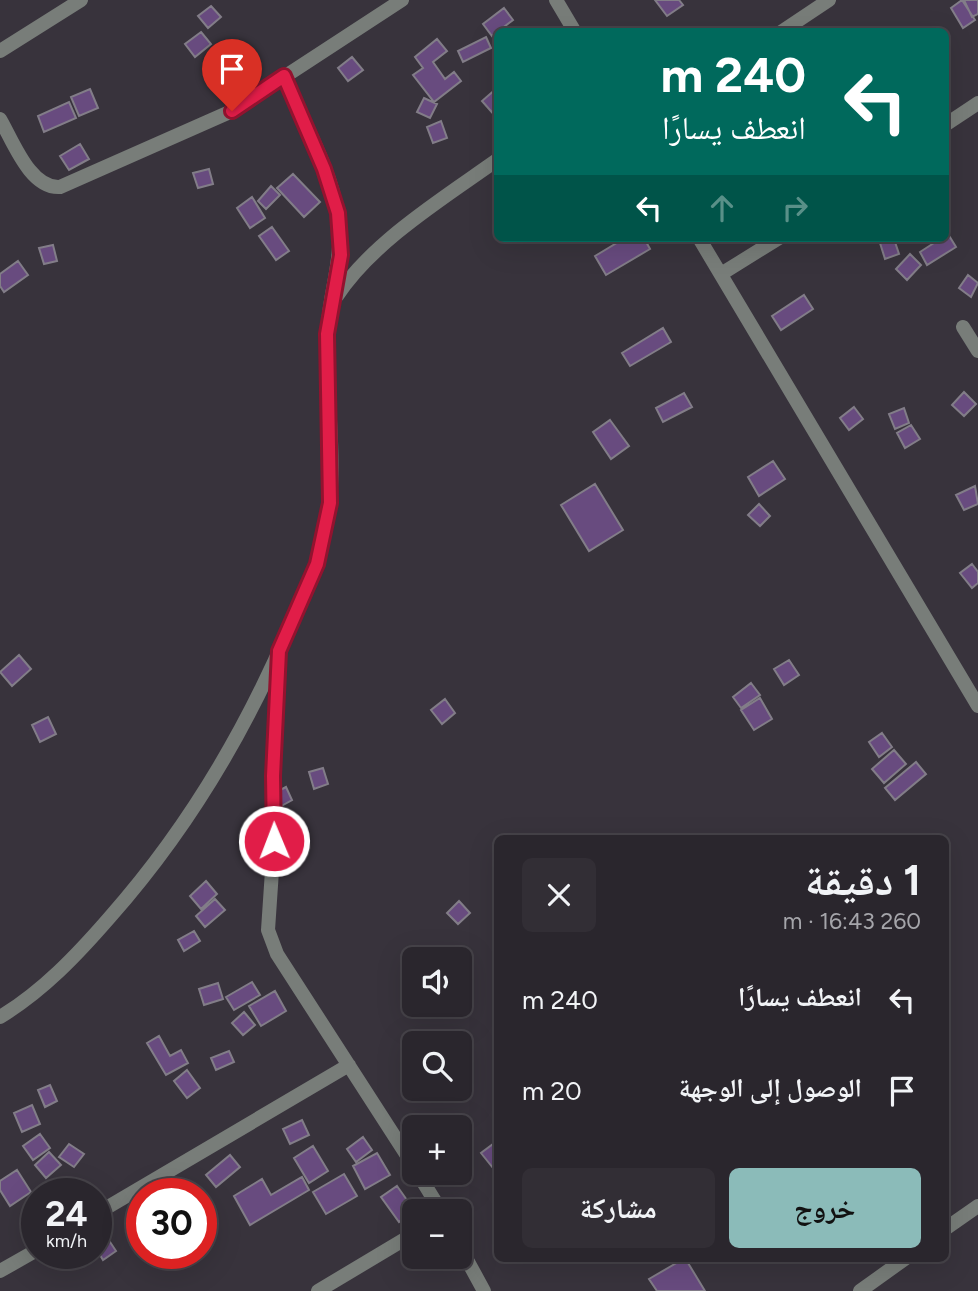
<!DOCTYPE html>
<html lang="ar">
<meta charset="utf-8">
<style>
body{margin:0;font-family:Figtree,"Noto Naskh Arabic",sans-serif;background:#322e35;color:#f1f3f6;direction:rtl;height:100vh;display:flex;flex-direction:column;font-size:26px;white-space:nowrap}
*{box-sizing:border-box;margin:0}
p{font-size:23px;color:#a5a5aa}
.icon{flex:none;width:38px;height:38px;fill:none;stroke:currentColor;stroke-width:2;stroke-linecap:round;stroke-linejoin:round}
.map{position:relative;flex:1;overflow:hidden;direction:ltr}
.sheet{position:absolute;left:494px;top:835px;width:455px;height:427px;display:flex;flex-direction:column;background:#2a262d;border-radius:10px;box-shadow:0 7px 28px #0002,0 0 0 2px #464349;direction:rtl}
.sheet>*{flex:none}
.banner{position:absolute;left:494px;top:28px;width:455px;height:214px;border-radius:10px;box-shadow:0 7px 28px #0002,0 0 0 2px #464349;direction:rtl;background:#00695c;color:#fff;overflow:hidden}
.tools{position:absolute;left:402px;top:947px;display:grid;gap:14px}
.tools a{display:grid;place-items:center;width:70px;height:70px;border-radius:10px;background:#2a262d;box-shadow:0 7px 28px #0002,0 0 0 2px #464349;font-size:35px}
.speed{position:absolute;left:21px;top:1178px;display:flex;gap:14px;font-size:35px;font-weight:700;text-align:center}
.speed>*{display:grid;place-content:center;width:91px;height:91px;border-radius:50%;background:#2a262d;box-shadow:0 7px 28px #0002,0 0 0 2px #464349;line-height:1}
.speed small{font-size:18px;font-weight:400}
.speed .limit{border:10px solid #d22;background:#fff;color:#111}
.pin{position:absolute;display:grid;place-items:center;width:60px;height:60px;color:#fff;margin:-72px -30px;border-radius:50% 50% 50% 0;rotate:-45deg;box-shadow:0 0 7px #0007}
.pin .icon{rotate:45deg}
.me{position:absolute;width:77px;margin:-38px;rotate:359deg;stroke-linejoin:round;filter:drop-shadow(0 0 5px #0008)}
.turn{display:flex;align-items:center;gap:24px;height:147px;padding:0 28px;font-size:32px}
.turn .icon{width:91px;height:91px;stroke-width:2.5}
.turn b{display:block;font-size:49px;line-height:60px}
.lanes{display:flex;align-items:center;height:66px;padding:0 28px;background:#0003;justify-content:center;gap:35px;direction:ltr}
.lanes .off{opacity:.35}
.round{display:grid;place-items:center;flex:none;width:74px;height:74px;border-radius:10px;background:#322e35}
.summary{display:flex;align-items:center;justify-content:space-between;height:119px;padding:0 28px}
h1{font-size:42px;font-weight:700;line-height:52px}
.cta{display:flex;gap:14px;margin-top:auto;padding:14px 28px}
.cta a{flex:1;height:80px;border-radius:10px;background:#8bbbb9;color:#111;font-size:28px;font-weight:700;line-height:80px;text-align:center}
.cta a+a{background:#322e35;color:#f1f3f6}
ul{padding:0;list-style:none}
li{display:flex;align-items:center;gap:21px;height:91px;padding:0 28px}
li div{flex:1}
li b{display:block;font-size:26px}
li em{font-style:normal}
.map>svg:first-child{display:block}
.building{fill:#684b7f;stroke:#827d88;stroke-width:2}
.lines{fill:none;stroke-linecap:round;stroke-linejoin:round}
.minor{stroke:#787d79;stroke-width:14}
.route-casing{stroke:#92132f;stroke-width:18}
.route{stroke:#e11d48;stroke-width:12}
</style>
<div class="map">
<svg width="978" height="1291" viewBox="0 0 978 1291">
<rect width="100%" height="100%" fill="#38333c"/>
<path class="building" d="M655 0H679L683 5 667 16Z
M962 0 975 20 963 28 951 8Z
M964 0H978V14L972 17Z
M211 6 221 17 208 28 198 16Z
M504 8 513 20 492 36 483 24Z
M201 32 211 44 195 57 185 44Z
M486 37 491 48 463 62 458 51Z
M437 39 447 51 433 62 445 79 454 72 461 81 434 102 413 75 423 68 415 57Z
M352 57 363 70 348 81 338 68Z
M497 88V118L482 101Z
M90 89 98 108 79 116 71 97Z
M424 98 437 104 430 118 417 112Z
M69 102 76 118 44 132 38 116Z
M441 121 447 138 433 143 427 127Z
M80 144 89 159 69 170 60 156Z
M209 169 213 184 198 188 193 173Z
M293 174 320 202 304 217 277 188Z
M271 186 280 195 266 209 258 201Z
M252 197 265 218 250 228 237 208Z
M272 227 289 251 276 260 259 236Z
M948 234 956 247 927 265 920 252Z
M625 238H644L650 249 606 275 595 256Z
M894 239 899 254 885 259 880 243Z
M53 245 57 261 44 264 39 248Z
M910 254 921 265 907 280 896 269Z
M18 261 28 275 4 292 0 286V274Z
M968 275 978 283 971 297 959 288Z
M804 295 813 309 781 330 772 316Z
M663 328 671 342 630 366 622 353Z
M964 392 976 404 964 416 952 405Z
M684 393 692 407 663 422 656 408Z
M854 407 863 419 849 430 840 418Z
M904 408 909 423 895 429 889 414Z
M610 420 629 446 611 459 593 432Z
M911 425 920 439 905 448 897 433Z
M773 461 785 479 759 496 748 477Z
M595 484 623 530 589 551 561 505Z
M975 486 978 504 964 510 956 495Z
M759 504 770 516 760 526 748 515Z
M972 564 978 572V583L972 588 960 573Z
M19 655 31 669 12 686 0 672Z
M789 660 799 675 784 685 774 669Z
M751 683 760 695 741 708 733 697Z
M760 698 772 719 754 730 741 710Z
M445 699 455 713 442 724 431 710Z
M48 717 56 734 40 742 32 725Z
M882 733 892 747 879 757 869 742Z
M894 750 906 764 884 783 872 769Z
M916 762 926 774 895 800 885 788Z
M323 768 328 784 314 789 309 772Z
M286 787 292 800 276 809 269 796Z
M290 814 301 832 286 842 274 824Z
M206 881 217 894 201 909 190 896Z
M215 899 225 910 205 927 196 916Z
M459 901 470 913 458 924 447 913Z
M194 931 200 941 184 951 178 940Z
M252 982 260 995 234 1010 226 997Z
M218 983 223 999 204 1005 199 989Z
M275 991 286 1011 261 1026 249 1006Z
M244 1012 255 1025 243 1035 232 1023Z
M159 1036 170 1056 181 1050 188 1063 166 1075 147 1043Z
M229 1051 234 1062 216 1070 211 1058Z
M187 1070 200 1088 187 1098 174 1081Z
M50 1085 57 1101 45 1107 38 1090Z
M32 1105 40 1124 22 1132 14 1113Z
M302 1120 309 1135 290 1144 283 1129Z
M40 1134 50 1148 33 1160 23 1146Z
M363 1137 372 1150 356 1162 347 1149Z
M497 1141V1173L481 1153Z
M69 1144 84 1154 74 1167 59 1157Z
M313 1146 328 1171 309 1183 294 1158Z
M49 1152 61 1165 46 1178 35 1165Z
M377 1153 390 1175 365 1189 353 1166Z
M230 1155 240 1167 216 1187 206 1175Z
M17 1170 31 1192 10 1206 0 1190V1181Z
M344 1174 357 1196 326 1214 313 1192Z
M302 1177 309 1190 250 1225 234 1196 262 1179 271 1195Z
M397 1186 414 1210 399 1222 381 1197Z
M108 1239 116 1251 103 1260 96 1248Z
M685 1258 705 1291H657L649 1279Z"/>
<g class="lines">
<path class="minor" d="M556 0 575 32
M781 32 829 0
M0 51 81 0
M0 119C13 141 30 189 60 187L232 111 402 0
M945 125 978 103
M699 238 978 706
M721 274 779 238
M337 296C372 242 445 197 497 160
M963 327 978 351
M279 663 273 776 274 841 268 930 277 954 415 1168
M0 1017C43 991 77 955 110 917 186 831 242 738 287 633 305 591 326 549 330 502 335 447 326 392 327 337 328 293 344 263 338 215 331 168 302 120 284 76
M417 1172 441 1211
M96 1214 349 1065
M945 1229 978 1206
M460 1247 484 1291
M0 1271 37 1250
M318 1291 415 1233
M860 1291 906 1258"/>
</g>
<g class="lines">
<g class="route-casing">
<path id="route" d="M232 111 284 76 324 169 338 213 341 255 327 334 330 503 317 564 279 651 273 776 274 841"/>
</g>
<use href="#route" class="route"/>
</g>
</svg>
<div class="tools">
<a><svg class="icon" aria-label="sound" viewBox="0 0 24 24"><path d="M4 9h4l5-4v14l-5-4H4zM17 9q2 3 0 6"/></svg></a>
<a><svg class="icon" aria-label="search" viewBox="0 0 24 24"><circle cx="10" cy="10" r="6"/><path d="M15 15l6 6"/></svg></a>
<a>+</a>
<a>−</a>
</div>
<div class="speed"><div>24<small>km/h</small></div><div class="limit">30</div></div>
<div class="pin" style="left:232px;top:111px;background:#d93025"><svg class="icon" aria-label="arrive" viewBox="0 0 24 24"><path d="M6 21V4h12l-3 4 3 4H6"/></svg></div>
<svg class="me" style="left:274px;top:841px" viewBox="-20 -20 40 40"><circle r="17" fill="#e11d48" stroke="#fff" stroke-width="3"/><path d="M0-11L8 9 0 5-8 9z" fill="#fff"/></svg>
<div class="banner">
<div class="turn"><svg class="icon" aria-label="left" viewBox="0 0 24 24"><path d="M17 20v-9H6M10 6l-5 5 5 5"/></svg><div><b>240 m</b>انعطف يسارًا</div></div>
<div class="lanes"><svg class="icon" aria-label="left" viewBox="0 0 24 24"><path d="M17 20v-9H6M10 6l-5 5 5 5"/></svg><svg class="icon off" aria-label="ahead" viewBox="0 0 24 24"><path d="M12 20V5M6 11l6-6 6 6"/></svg><svg class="icon off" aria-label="right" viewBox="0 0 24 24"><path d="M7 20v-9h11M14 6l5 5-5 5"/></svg></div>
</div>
<section class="sheet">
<div class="summary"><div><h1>1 دقيقة</h1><p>260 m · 16:43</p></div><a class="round"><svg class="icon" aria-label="close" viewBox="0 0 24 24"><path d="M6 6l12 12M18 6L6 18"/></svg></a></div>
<ul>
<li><svg class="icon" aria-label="left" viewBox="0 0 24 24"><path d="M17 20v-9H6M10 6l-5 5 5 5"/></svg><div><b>انعطف يسارًا</b></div><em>240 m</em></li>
<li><svg class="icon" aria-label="arrive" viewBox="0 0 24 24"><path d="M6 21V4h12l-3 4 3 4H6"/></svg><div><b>الوصول إلى الوجهة</b></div><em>20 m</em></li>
</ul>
<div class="cta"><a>خروج</a><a>مشاركة</a></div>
</section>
</div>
